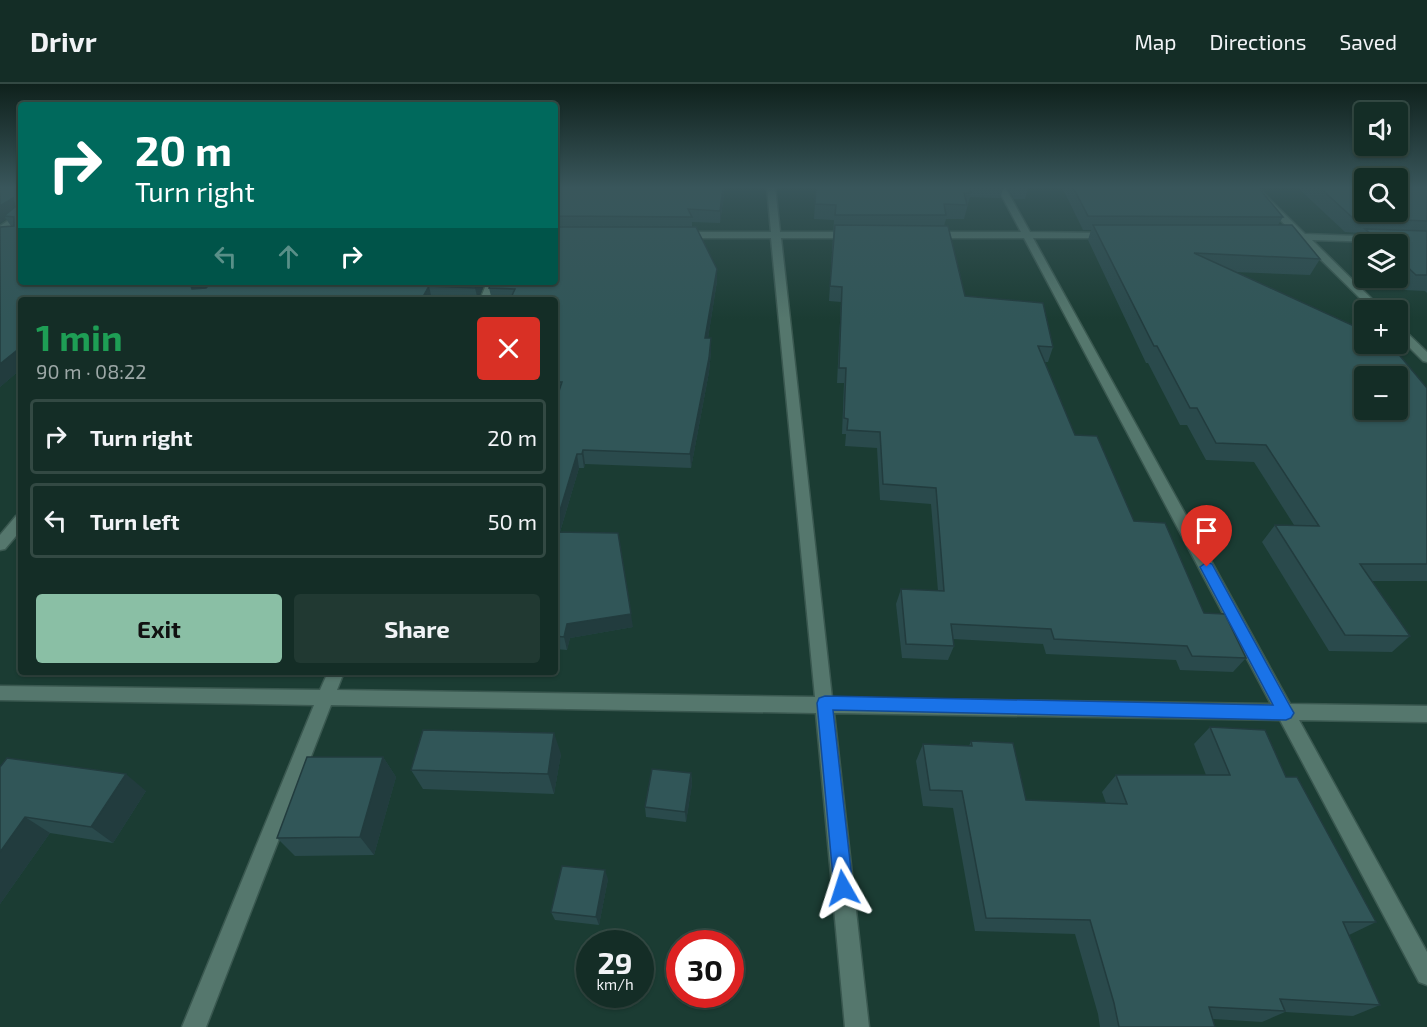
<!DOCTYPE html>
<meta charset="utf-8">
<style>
body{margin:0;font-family:"Exo 2",sans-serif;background:#213932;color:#f1f3f6;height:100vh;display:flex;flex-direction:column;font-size:22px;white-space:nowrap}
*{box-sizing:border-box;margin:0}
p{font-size:20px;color:#9da8a7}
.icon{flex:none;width:33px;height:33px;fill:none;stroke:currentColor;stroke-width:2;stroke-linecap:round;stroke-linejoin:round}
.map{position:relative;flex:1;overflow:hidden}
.sheet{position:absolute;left:18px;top:213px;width:540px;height:378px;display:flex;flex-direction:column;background:#142d26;border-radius:6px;box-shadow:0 2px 4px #0004,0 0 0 2px #334943}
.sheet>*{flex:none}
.top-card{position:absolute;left:18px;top:18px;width:540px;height:183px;border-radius:6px;box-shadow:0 2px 4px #0004,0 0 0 2px #334943;background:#00695c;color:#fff;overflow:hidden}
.tools{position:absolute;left:1354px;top:18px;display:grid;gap:12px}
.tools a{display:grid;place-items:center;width:54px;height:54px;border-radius:6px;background:#142d26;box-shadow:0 2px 4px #0004,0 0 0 2px #334943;font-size:30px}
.speed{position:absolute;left:576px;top:846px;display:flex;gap:12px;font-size:30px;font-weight:700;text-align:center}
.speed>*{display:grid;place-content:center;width:78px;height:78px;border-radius:50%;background:#142d26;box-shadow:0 2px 4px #0004,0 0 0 2px #334943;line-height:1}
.speed small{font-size:15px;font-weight:400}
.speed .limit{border:9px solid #d22;background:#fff;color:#111}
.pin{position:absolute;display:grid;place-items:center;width:51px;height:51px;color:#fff;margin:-62px -26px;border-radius:50% 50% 50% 0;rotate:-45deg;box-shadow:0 0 6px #0007}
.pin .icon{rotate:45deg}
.me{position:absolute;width:66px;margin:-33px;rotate:354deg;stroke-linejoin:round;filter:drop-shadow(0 0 4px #0008)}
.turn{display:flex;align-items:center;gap:21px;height:126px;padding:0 18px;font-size:27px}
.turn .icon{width:78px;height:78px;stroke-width:2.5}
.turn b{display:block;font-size:42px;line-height:51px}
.lanes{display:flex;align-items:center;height:57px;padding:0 18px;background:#0003;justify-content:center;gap:30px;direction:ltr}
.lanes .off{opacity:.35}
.round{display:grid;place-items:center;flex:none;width:63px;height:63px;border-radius:6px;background:#213932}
.head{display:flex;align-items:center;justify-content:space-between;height:102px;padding:0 18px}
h1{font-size:36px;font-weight:700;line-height:45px;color:#1e9e55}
.primary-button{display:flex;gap:12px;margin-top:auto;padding:12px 18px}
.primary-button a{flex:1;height:69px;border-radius:6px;background:#8abfa5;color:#111;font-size:24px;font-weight:700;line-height:69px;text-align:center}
.primary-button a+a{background:#213932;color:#f1f3f6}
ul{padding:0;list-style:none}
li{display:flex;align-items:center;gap:18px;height:75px;margin:0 12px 9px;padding:0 6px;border:3px solid #334943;border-radius:6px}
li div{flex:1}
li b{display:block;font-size:22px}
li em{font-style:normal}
header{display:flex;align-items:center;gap:36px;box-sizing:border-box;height:84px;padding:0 30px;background:#142d26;border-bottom:2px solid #334943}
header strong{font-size:28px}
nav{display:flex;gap:33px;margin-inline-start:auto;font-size:21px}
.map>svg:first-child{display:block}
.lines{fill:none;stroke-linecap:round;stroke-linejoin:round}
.minor-casing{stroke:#3a5850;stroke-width:3}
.minor{fill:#55776d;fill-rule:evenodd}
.wall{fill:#2a4a4c}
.shaded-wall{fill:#223c3e}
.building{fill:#315658;stroke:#223c3e;stroke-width:1.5;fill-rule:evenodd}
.route{fill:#1a73e8;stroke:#114b97;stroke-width:1.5}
</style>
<header>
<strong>Drivr</strong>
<nav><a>Map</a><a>Directions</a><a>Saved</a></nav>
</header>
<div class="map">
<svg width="1427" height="943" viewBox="0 0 1427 943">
<rect width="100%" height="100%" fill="#1b3c33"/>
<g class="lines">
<g class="minor-casing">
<path id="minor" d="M767 103H775L780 148H852L857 151 852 154H781L832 614 1271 620 1024 154H930L925 151 930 148H1021L997 103H1005L1030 148 1113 149V153L1110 154H1033L1290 620 1427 622V638L1299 636 1427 868V901L1419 898 1280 636 834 629 869 943H845L816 629 331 621 206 943H182L314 621 0 616V602L320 606 328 588H344L337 606 815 613 771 154H681L676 151 681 148H771Z
M1248 103H1257L1305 150 1383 153V157L1380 158 1312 156 1383 226H1372L1300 155 1278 154V150H1294Z
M21 128V135L0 150V142Z
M487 198H497L490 216H480Z
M1398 243 1402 244 1427 268V278L1423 277 1398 252Z
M21 431V446L5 465 0 466V451L16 432Z"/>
</g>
<use href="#minor" class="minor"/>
</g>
<path class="wall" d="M21 103V198H485L478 216 433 215 21 216V285L0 303 11 142 6 135 0 139Z
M555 103H725L720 139 692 138V143L717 197 708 254 711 267 709 288 691 384 585 380 584 384H579L560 448 633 543 570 554 567 566 555 565V319L558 312 555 311V216H492L489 204 555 198Z
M816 103H1004L1000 114 970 113 964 135H946L944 142 965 212 1053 263 1048 278H1045L1075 351 1134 437 1204 529 1246 574 1233 588 1180 586 1176 576 1046 570 1043 560 953 555 954 562 948 576 902 574 896 520 901 505 938 507 931 420 880 416 877 364 845 362 846 350H842L844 299H837L841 218 829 217 834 136 814 135Z
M1007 103H1028L1025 115H1014Z
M1062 103H1258L1283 133 1278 141 1320 175 1310 191 1234 188 1427 304V497H1372L1410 552 1392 568 1329 567 1262 458 1275 441H1294L1254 378 1206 376 1187 341H1180L1148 279H1146L1088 156 1091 146H1083Z
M1297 103H1427V209L1425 207 1405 206 1392 194H1398V160H1365V168L1356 159 1362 149 1345 148Z
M1210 643 1286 693 1376 838 1349 851 1380 921 1353 932 1285 928 1262 938 1213 935 1215 943H1100L1098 930 1075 850 975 847 953 724 923 722 916 677 923 660 969 662 971 657 1026 716 1106 719 1102 708 1116 691H1206L1194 660Z
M561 670 554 710 423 705 411 686Z
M383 673 396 693 374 771 295 772 277 754Z
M0 683 146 707 113 759 50 749 0 820Z
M691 689 692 700 686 738 646 733 645 723Z
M608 795 599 841 555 836 551 828Z"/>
<path class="shaded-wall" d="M723 103H725L720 139V127Z
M13 114 21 125 4 132 6 135 0 139V122Z
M717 185V197L706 267 705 254Z
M194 198H212L198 215 192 205 191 202Z
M477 198H485L478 216 475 204Z
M429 202 432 216H421Z
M711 254V267L709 288 691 384 690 370Z
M21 263V285L0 303V280Z
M583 366 585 380 584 384 582 370Z
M577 370 579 384 556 461 555 454V443Z
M631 530 633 543 570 554 567 566 564 553 567 540Z
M554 649 561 670 554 710 548 690Z
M383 673 396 693 374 771 360 753Z
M691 689 692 700 686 738 685 728Z
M126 690 146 707 113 759 91 743Z
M25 733 50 749 0 820V768Z
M605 786 608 795 599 841 596 833Z"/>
<path class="building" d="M0 103H21V198H194L191 202 192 205 206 204 212 198H477L475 204 429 202 421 216H21V263L0 280V143L14 142V133L4 132 15 123 13 114 0 122Z
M555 103H723L720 127 688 125 692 133 555 132Z
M816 103H969L971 109H964L967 121 944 120 946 131H835L836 121 815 120Z
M1073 103H1258L1283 133 1088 132Z
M1319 103H1365V128H1398V103H1427V137L1353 134Z
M835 141 948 142 965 212 1043 219 1053 263 1038 262 1075 351 1097 352 1134 437 1165 439 1204 529 1225 530 1246 574 1192 572 1187 562 1054 555 1051 545 951 540 954 562 906 560 901 505 944 507 936 404 883 400 880 348 847 346 848 335 844 334 846 284H839L842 203 830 202Z
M1093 141H1292L1320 175 1194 169 1365 247V260H1390L1427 304V480H1360L1410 552 1345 551 1275 441 1319 442 1266 361 1216 359 1197 324H1190L1157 262H1154ZM1365 292H1398V326H1365Z
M555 143H696L717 185 705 254H711L709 274 690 370 583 366 582 370H577L555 443V319L562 298H555V288L556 285H555V216H510L515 205 489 204 491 198H555Z
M1365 145 1427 147V191H1416L1398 174V160H1383Z
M555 448 618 449 631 530 567 540 564 553 555 552Z
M1210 643 1265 646 1286 693H1297L1376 838H1343L1380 921 1280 915 1285 927 1209 923 1215 943H1119L1114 919 1090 836 986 834 962 707 930 706 923 660 972 662 971 657 1013 659 1026 716 1127 720 1116 691H1230Z
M423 646 554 649 548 690 411 686Z
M307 673H383L360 753 277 754Z
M7 674 126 690 91 743 25 733 0 768V683Z
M652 685 691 689 685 728 645 723Z
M562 782 605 786 596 833 551 828Z"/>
<linearGradient id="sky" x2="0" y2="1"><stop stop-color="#0f211c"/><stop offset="0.44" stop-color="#39565b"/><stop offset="1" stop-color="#39565b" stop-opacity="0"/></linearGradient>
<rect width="1427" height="235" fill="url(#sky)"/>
<path class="route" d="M1207 478 1212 480 1291 624 1294 629 1291 634 1286 636 833 626 853 804 850 811 843 814 837 811 834 804 817 619 819 614 825 612 1273 621 1200 483Z"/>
</svg>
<div class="tools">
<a><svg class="icon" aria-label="sound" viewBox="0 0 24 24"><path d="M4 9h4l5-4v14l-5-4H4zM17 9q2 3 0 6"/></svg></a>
<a><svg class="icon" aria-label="search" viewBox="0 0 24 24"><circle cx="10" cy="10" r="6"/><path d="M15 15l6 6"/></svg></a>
<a><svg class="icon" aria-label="layers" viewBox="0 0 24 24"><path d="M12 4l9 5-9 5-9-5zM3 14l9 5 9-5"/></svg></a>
<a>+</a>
<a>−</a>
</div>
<div class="speed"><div>29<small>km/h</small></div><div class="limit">30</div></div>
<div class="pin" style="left:1207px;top:483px;background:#d93025"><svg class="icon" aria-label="arrive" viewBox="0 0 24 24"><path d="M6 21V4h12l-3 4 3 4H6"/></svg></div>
<svg class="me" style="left:843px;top:804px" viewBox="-20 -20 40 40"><path d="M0-17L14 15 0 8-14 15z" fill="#1a73e8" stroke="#fff" stroke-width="4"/></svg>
<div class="top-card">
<div class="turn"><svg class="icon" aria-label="right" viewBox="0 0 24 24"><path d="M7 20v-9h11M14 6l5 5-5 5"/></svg><div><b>20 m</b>Turn right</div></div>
<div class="lanes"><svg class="icon off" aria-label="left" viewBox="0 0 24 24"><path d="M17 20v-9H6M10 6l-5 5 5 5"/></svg><svg class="icon off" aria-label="ahead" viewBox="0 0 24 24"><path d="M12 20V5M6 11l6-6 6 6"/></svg><svg class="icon" aria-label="right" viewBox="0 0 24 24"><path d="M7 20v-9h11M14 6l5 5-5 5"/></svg></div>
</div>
<section class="sheet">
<div class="head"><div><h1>1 min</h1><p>90 m · 08:22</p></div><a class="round" style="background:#d93025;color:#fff"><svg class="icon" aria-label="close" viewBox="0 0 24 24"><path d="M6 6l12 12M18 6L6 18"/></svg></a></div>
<ul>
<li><svg class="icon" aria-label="right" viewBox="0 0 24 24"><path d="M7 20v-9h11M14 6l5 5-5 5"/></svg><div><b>Turn right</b></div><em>20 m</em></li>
<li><svg class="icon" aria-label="left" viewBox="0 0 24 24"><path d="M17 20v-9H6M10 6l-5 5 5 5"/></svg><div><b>Turn left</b></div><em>50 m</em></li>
</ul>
<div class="primary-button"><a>Exit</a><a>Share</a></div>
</section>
</div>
